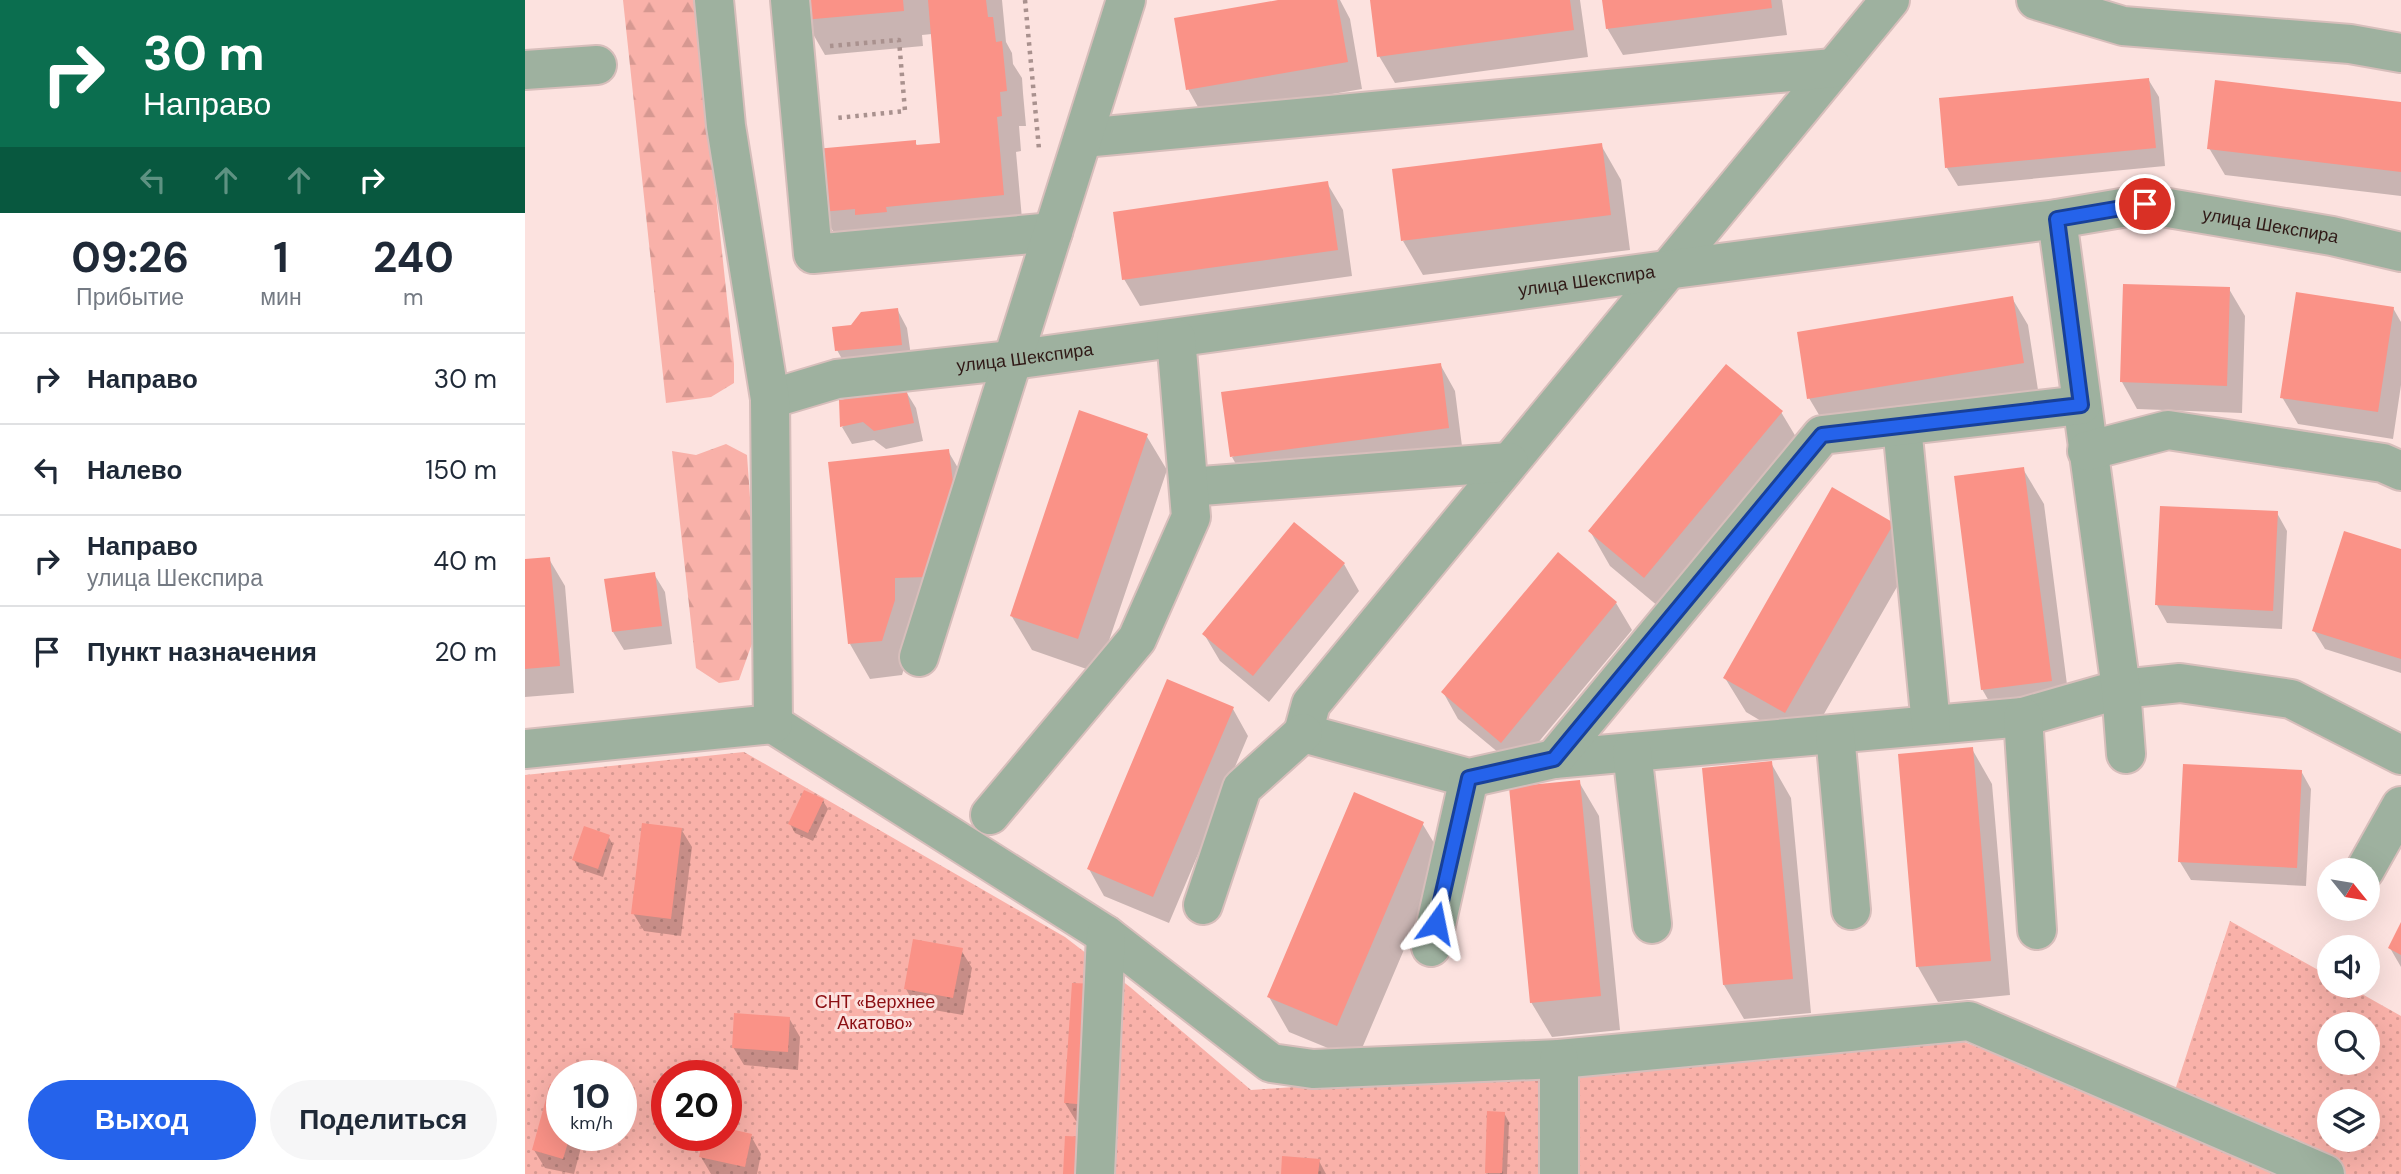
<!DOCTYPE html>
<html lang="ru">
<meta charset="utf-8">
<style>
body{margin:0;font-family:"DM Sans",sans-serif;background:#f6f6f7;color:#1f2937;height:100vh;display:flex;flex-direction:column;font-size:26px;white-space:nowrap}
*{box-sizing:border-box;margin:0}
p{font-size:23px;color:#747a83}
.icon{flex:none;width:38px;height:38px;fill:none;stroke:currentColor;stroke-width:2;stroke-linecap:round;stroke-linejoin:round}
.map{position:relative;flex:1;overflow:hidden}
.details{display:flex;flex-direction:column;background:#fff;width:525px}
.details>*{flex:none}
.top-card{background:#0b6e4f;color:#fff;overflow:hidden}
.needle{width:46px;rotate:120deg}
.fabs{position:absolute;left:1792px;top:858px;display:grid;gap:14px}
.fabs a{display:grid;place-items:center;width:63px;height:63px;border-radius:50%;background:#fff;box-shadow:0 7px 28px #0002;font-size:35px}
.speed{position:absolute;left:21px;top:1060px;display:flex;gap:14px;font-size:35px;font-weight:700;text-align:center}
.speed>*{display:grid;place-content:center;width:91px;height:91px;border-radius:50%;background:#fff;box-shadow:0 7px 28px #0002;line-height:1}
.speed small{font-size:18px;font-weight:400}
.speed .limit{border:10px solid #d22;background:#fff;color:#111}
.pin{position:absolute;display:grid;place-items:center;width:60px;height:60px;color:#fff;margin:-30px;border:4px solid #fff;border-radius:50%;box-shadow:0 2px 7px #0007}
.me{position:absolute;width:77px;margin:-38px;rotate:12deg;stroke-linejoin:round;filter:drop-shadow(0 0 5px #0008)}
.turn{display:flex;align-items:center;gap:24px;height:147px;padding:0 28px;font-size:32px}
.turn .icon{width:91px;height:91px;stroke-width:2.5}
.turn b{display:block;font-size:49px;line-height:60px}
.lanes{display:flex;align-items:center;height:66px;padding:0 28px;background:#0003;justify-content:center;gap:35px;direction:ltr}
.lanes .off{opacity:.35}
.eta{display:flex;justify-content:space-evenly;align-items:center;height:119px;text-align:center}
.eta b{font-size:42px;font-weight:700;line-height:49px}
.button{display:flex;gap:14px;margin-top:auto;padding:14px 28px}
.button a{flex:1;height:80px;border-radius:42px;background:#2563eb;color:#fff;font-size:28px;font-weight:700;line-height:80px;text-align:center}
.button a+a{background:#f6f6f7;color:#1f2937}
ul{padding:0;list-style:none}
li{display:flex;align-items:center;gap:21px;height:91px;padding:0 28px;border-top:2px solid #e0e1e3}
li div{flex:1}
li b{display:block;font-size:26px}
li em{font-style:normal}
main{display:flex;flex:1;min-height:0}
.map>svg:first-child{display:block}
.forest{fill:url(#forest-firs)}
.garden{fill:url(#garden-dots);fill-rule:evenodd}
.shadow{fill:#0003}
.building{fill:#fa9287}
.lines{fill:none;stroke-linecap:round;stroke-linejoin:round}
.minor-casing{stroke:#d7bebb;stroke-width:42}
.path{stroke:#a9918e;stroke-width:4.5;stroke-dasharray:3.5 5;stroke-linecap:butt}
.minor{stroke:#9eb19f;stroke-width:38}
.route-casing{stroke:#184099;stroke-width:18}
.route{stroke:#2563eb;stroke-width:12}
.labels{text-anchor:middle;dominant-baseline:central;stroke-width:6;stroke-linejoin:round;paint-order:stroke}
.street-label{font-size:18px;fill:#301a17;stroke:#fce2df}
.park-label{font-size:18px;fill:#8b0e12;stroke:#fce2df}
</style>
<main>
<section class="details">
<div class="top-card">
<div class="turn"><svg class="icon" aria-label="right" viewBox="0 0 24 24"><path d="M7 20v-9h11M14 6l5 5-5 5"/></svg><div><b>30 m</b>Направо</div></div>
<div class="lanes"><svg class="icon off" aria-label="left" viewBox="0 0 24 24"><path d="M17 20v-9H6M10 6l-5 5 5 5"/></svg><svg class="icon off" aria-label="ahead" viewBox="0 0 24 24"><path d="M12 20V5M6 11l6-6 6 6"/></svg><svg class="icon off" aria-label="ahead" viewBox="0 0 24 24"><path d="M12 20V5M6 11l6-6 6 6"/></svg><svg class="icon" aria-label="right" viewBox="0 0 24 24"><path d="M7 20v-9h11M14 6l5 5-5 5"/></svg></div>
</div>
<div class="eta">
<div><b>09:26</b><p>Прибытие</p></div>
<div><b>1</b><p>мин</p></div>
<div><b>240</b><p>m</p></div>
</div>
<ul>
<li><svg class="icon" aria-label="right" viewBox="0 0 24 24"><path d="M7 20v-9h11M14 6l5 5-5 5"/></svg><div><b>Направо</b></div><em>30 m</em></li>
<li><svg class="icon" aria-label="left" viewBox="0 0 24 24"><path d="M17 20v-9H6M10 6l-5 5 5 5"/></svg><div><b>Налево</b></div><em>150 m</em></li>
<li><svg class="icon" aria-label="right" viewBox="0 0 24 24"><path d="M7 20v-9h11M14 6l5 5-5 5"/></svg><div><b>Направо</b><p>улица Шекспира</p></div><em>40 m</em></li>
<li><svg class="icon" aria-label="arrive" viewBox="0 0 24 24"><path d="M6 21V4h12l-3 4 3 4H6"/></svg><div><b>Пункт назначения</b></div><em>20 m</em></li>
</ul>
<div class="button"><a>Выход</a><a>Поделиться</a></div>
</section>
<div class="map">
<svg width="1876" height="1174" viewBox="0 0 1876 1174">
<defs>
<pattern id="forest-firs" width="22" height="20" patternUnits="userSpaceOnUse" patternTransform="scale(1.75)"><rect width="22" height="20" fill="#f9b1a9"/><path d="M5 1l3.5 6h-7zM16 11l3.5 6h-7z" fill="#d69891"/></pattern>
<pattern id="garden-dots" width="8" height="8" patternUnits="userSpaceOnUse" patternTransform="scale(1.75)"><rect width="8" height="8" fill="#f9b1a9"/><path d="M2 2h.1M6 6h.1" fill="none" stroke="#d69891" stroke-width="1.8" stroke-linecap="round"/></pattern>
</defs>
<rect width="100%" height="100%" fill="#fce2df"/>
<path class="forest" d="M98 0H170L209 364V383L186 397 141 403Z
M201 444 222 455 234 624 214 680 194 683 171 668 147 451 171 455Z"/>
<path class="garden" d="M219 752 540 937 605 987 726 1090 1432 1039 1640 1121 1705 921 1804 976V985H1821L1876 1016V1174H0V775ZM1804 1024H1843V1062H1804ZM37 1076H96V1136H37ZM142 1076H201V1136H142ZM1804 1101H1843V1139H1804Z"/>
<path class="shadow" d="M278 0H477L481 42 487 53 488 64 497 78 498 93 501 126H494L496 151 491 152 498 230 317 247 297 212 390 142 393 147 417 145 407 34 397 35 398 46 300 55 280 20Z
M763 0H815L825 19 837 89 678 116 663 89Z
M847 0H1055L1063 57 870 83 854 56Z
M1079 0H1257L1262 35 1098 55 1082 28Z
M1623 79 1634 97 1640 166 1433 186 1422 168 1416 100Z
M1876 104V196L1700 175 1684 148Z
M1076 145 1096 180 1105 250 898 275 878 241Z
M802 183 818 210 827 276 615 306 599 279Z
M1704 289 1720 316 1717 413 1612 409 1597 382Z
M1487 298 1503 325 1513 390 1300 425 1284 398Z
M1868 308 1876 322V385L1868 439 1773 424 1757 397Z
M372 309 382 328 387 363 322 368 312 350 327 326Z
M915 364 930 391 938 454 722 484 707 457Z
M380 390 391 408 398 441 361 449 349 440 327 444 317 427Z
M1256 412 1277 447 1140 612 1085 566 1065 531Z
M621 435 642 470 573 673 507 650 486 615Z
M423 451 443 485 450 544 420 611 389 636 377 675 345 679 325 644Z
M1498 469 1519 504 1546 716 1477 724 1457 689Z
M1752 513 1762 531 1757 629 1642 623 1632 605Z
M1368 524 1388 559 1280 747 1221 712 1200 678Z
M1876 551V673L1800 649 1789 631Z
M24 559 40 586 49 693 0 697V561Z
M819 564 834 591 744 702 695 661 679 634Z
M129 574 140 592 147 644 99 650 88 632Z
M1091 603 1107 630 992 768 933 719 918 692Z
M708 709 723 736 644 923 579 896 564 869Z
M1447 749 1467 784 1485 995 1413 1002 1393 967Z
M1246 763 1266 798 1286 1013 1219 1019 1199 985Z
M1776 771 1786 789 1781 886 1666 880 1655 862Z
M1054 782 1074 816 1095 1030 1027 1037 1006 1002Z
M298 801 303 809 288 841 270 833 265 824Z
M897 823 918 858 832 1060 764 1032 744 997Z
M156 829 167 847 156 936 119 931 108 913Z
M83 836 88 845 78 877 54 869 49 860Z
M1876 926V967L1865 948Z
M436 950 447 968 438 1015 391 1007 381 989Z
M572 986 574 1122 551 1121 540 1103Z
M264 1018 275 1037 273 1070 219 1065 208 1047Z
M979 1113 984 1122 982 1174H963Z
M37 1136H59L49 1174 20 1168 9 1150Z
M181 1136H226L236 1154 232 1174H186L176 1157Z
M794 1161 801 1174H758Z"/>
<path class="building" d="M276 0H378L379 11 278 20Z
M403 0H461L463 17H468L471 42 477 41 482 91 475 92 477 116 472 117 479 195 361 207 362 212 330 215V209L296 212 290 149 391 140V145L415 143Z
M753 0H812L823 62 661 90 649 18Z
M845 0H1045L1049 30 852 57Z
M1077 0H1246L1247 8 1081 29Z
M1624 78 1631 148 1420 168 1414 98Z
M1690 80 1876 102V172L1682 149Z
M1077 143 1086 215 876 241 867 169Z
M803 181 813 250 597 280 588 212Z
M1598 284 1705 287 1702 386 1595 382Z
M1771 292 1869 307 1853 412 1755 398Z
M1488 296 1499 363 1282 399 1272 332Z
M373 308 377 345 310 351 307 327 326 325 336 312Z
M916 363 924 428 705 457 696 392Z
M1201 364 1258 411 1119 578 1063 531Z
M381 388 389 423 349 431 338 422 315 427 314 400Z
M554 410 623 434 553 639 485 616Z
M424 449 431 508 401 577 370 578V600L357 641 323 644 303 462Z
M1499 467 1527 681 1456 690 1429 476Z
M1307 487 1369 523 1260 713 1198 678Z
M1635 506 1753 511 1748 611 1630 605Z
M769 522 820 563 728 676 677 634Z
M1819 531 1876 549V659L1787 631Z
M1033 552 1092 602 976 743 916 692Z
M25 557 35 666 0 669V559Z
M130 572 137 626 87 632 79 579Z
M642 679 709 707 628 897 562 869Z
M1448 747 1466 961 1391 967 1373 754Z
M1247 761 1268 979 1198 985 1177 768Z
M1658 764 1777 770 1772 868 1653 862Z
M1055 780 1076 996 1005 1003 984 787Z
M279 790 299 799 283 833 263 824Z
M829 792 899 822 812 1026 742 997Z
M117 823 157 828 146 919 106 914Z
M59 826 85 835 73 869 47 860Z
M1876 922V955L1863 948Z
M388 939 438 948 428 998 379 989Z
M547 983 573 984 564 1105 539 1103Z
M209 1013 265 1017 263 1052 207 1048Z
M25 1084 37 1088V1136H45L38 1159 7 1150Z
M962 1111 980 1112 977 1173H960Z
M201 1128 227 1134 220 1167 174 1157 179 1136H201Z
M540 1136 563 1137 561 1174H538Z
M757 1156 795 1159 793 1174H756Z"/>
<g class="lines">
<g class="minor-casing">
<g id="minor">
<path d="M265 0 288 254 528 232"/>
<path d="M1365 0 786 704 778 733 944 778 1029 759 1498 717 1596 689 1655 683 1766 699 1876 755"/>
<path d="M1511 0 1598 26 1825 44 1876 53"/>
<path d="M0 70 72 65"/>
<path d="M558 138 1308 68"/>
<path d="M1532 219 1596 689 1601 754"/>
<path id="s1" d="M245 399 312 379 487 360 1141 270 1532 219 1620 204 1807 236 1876 252"/>
<path d="M1377 426 1406 725"/>
<path d="M1562 451 1643 430 1858 463 1876 471"/>
<path d="M664 487 984 462"/>
<path d="M394 657 601 0"/>
<path d="M1498 717 1512 930"/>
<path d="M248 724 581 935 746 1063 788 1069 1034 1059 1444 1021 1800 1174"/>
<path d="M1310 734 1326 910"/>
<path d="M0 749 248 724 245 399 201 126 189 0"/>
<path d="M1107 752 1127 924"/>
<path d="M1029 759 1297 435 1556 405"/>
<path d="M465 815 612 639 666 517 651 338"/>
<path d="M1840 870 1876 806"/>
<path d="M678 905 717 788 778 733"/>
<path d="M906 947 944 778"/>
<path d="M1034 1059V1174"/>
<path d="M570 1174 581 935"/>
</g>
</g>
<path class="path" d="M500 0 514 149
M305 46 374 40 380 111 312 118"/>
<use href="#minor" class="minor"/>
</g>
<g class="lines">
<g class="route-casing">
<path id="route" d="M911 923 944 778 1029 759 1297 435 1556 405 1532 219 1620 204"/>
</g>
<use href="#route" class="route"/>
</g>
<g class="labels">
<g class="street-label">
<text stroke="none"><textPath href="#s1" startOffset="1517">улица Шекспира</textPath></text>
<text stroke="none"><textPath href="#s1" startOffset="826">улица Шекспира</textPath></text>
<text stroke="none"><textPath href="#s1" startOffset="259">улица Шекспира</textPath></text>
</g>
<g class="park-label">
<text x="350" y="1002">СНТ «Верхнее<tspan x="350" dy="21">Акатово»</tspan></text>
</g>
</g>
</svg>
<div class="fabs">
<a><svg class="needle" viewBox="-14 -14 28 28"><path d="M0-13l5 13h-10z" fill="#e53935"/><path d="M0 13l5-13h-10z" fill="#747a83"/></svg></a>
<a><svg class="icon" aria-label="sound" viewBox="0 0 24 24"><path d="M4 9h4l5-4v14l-5-4H4zM17 9q2 3 0 6"/></svg></a>
<a><svg class="icon" aria-label="search" viewBox="0 0 24 24"><circle cx="10" cy="10" r="6"/><path d="M15 15l6 6"/></svg></a>
<a><svg class="icon" aria-label="layers" viewBox="0 0 24 24"><path d="M12 4l9 5-9 5-9-5zM3 14l9 5 9-5"/></svg></a>
</div>
<div class="speed"><div>10<small>km/h</small></div><div class="limit">20</div></div>
<div class="pin" style="left:1620px;top:204px;background:#d93025"><svg class="icon" aria-label="arrive" viewBox="0 0 24 24"><path d="M6 21V4h12l-3 4 3 4H6"/></svg></div>
<svg class="me" style="left:911px;top:923px" viewBox="-20 -20 40 40"><path d="M0-17L14 15 0 8-14 15z" fill="#2563eb" stroke="#fff" stroke-width="4"/></svg>
</div>
</main>
